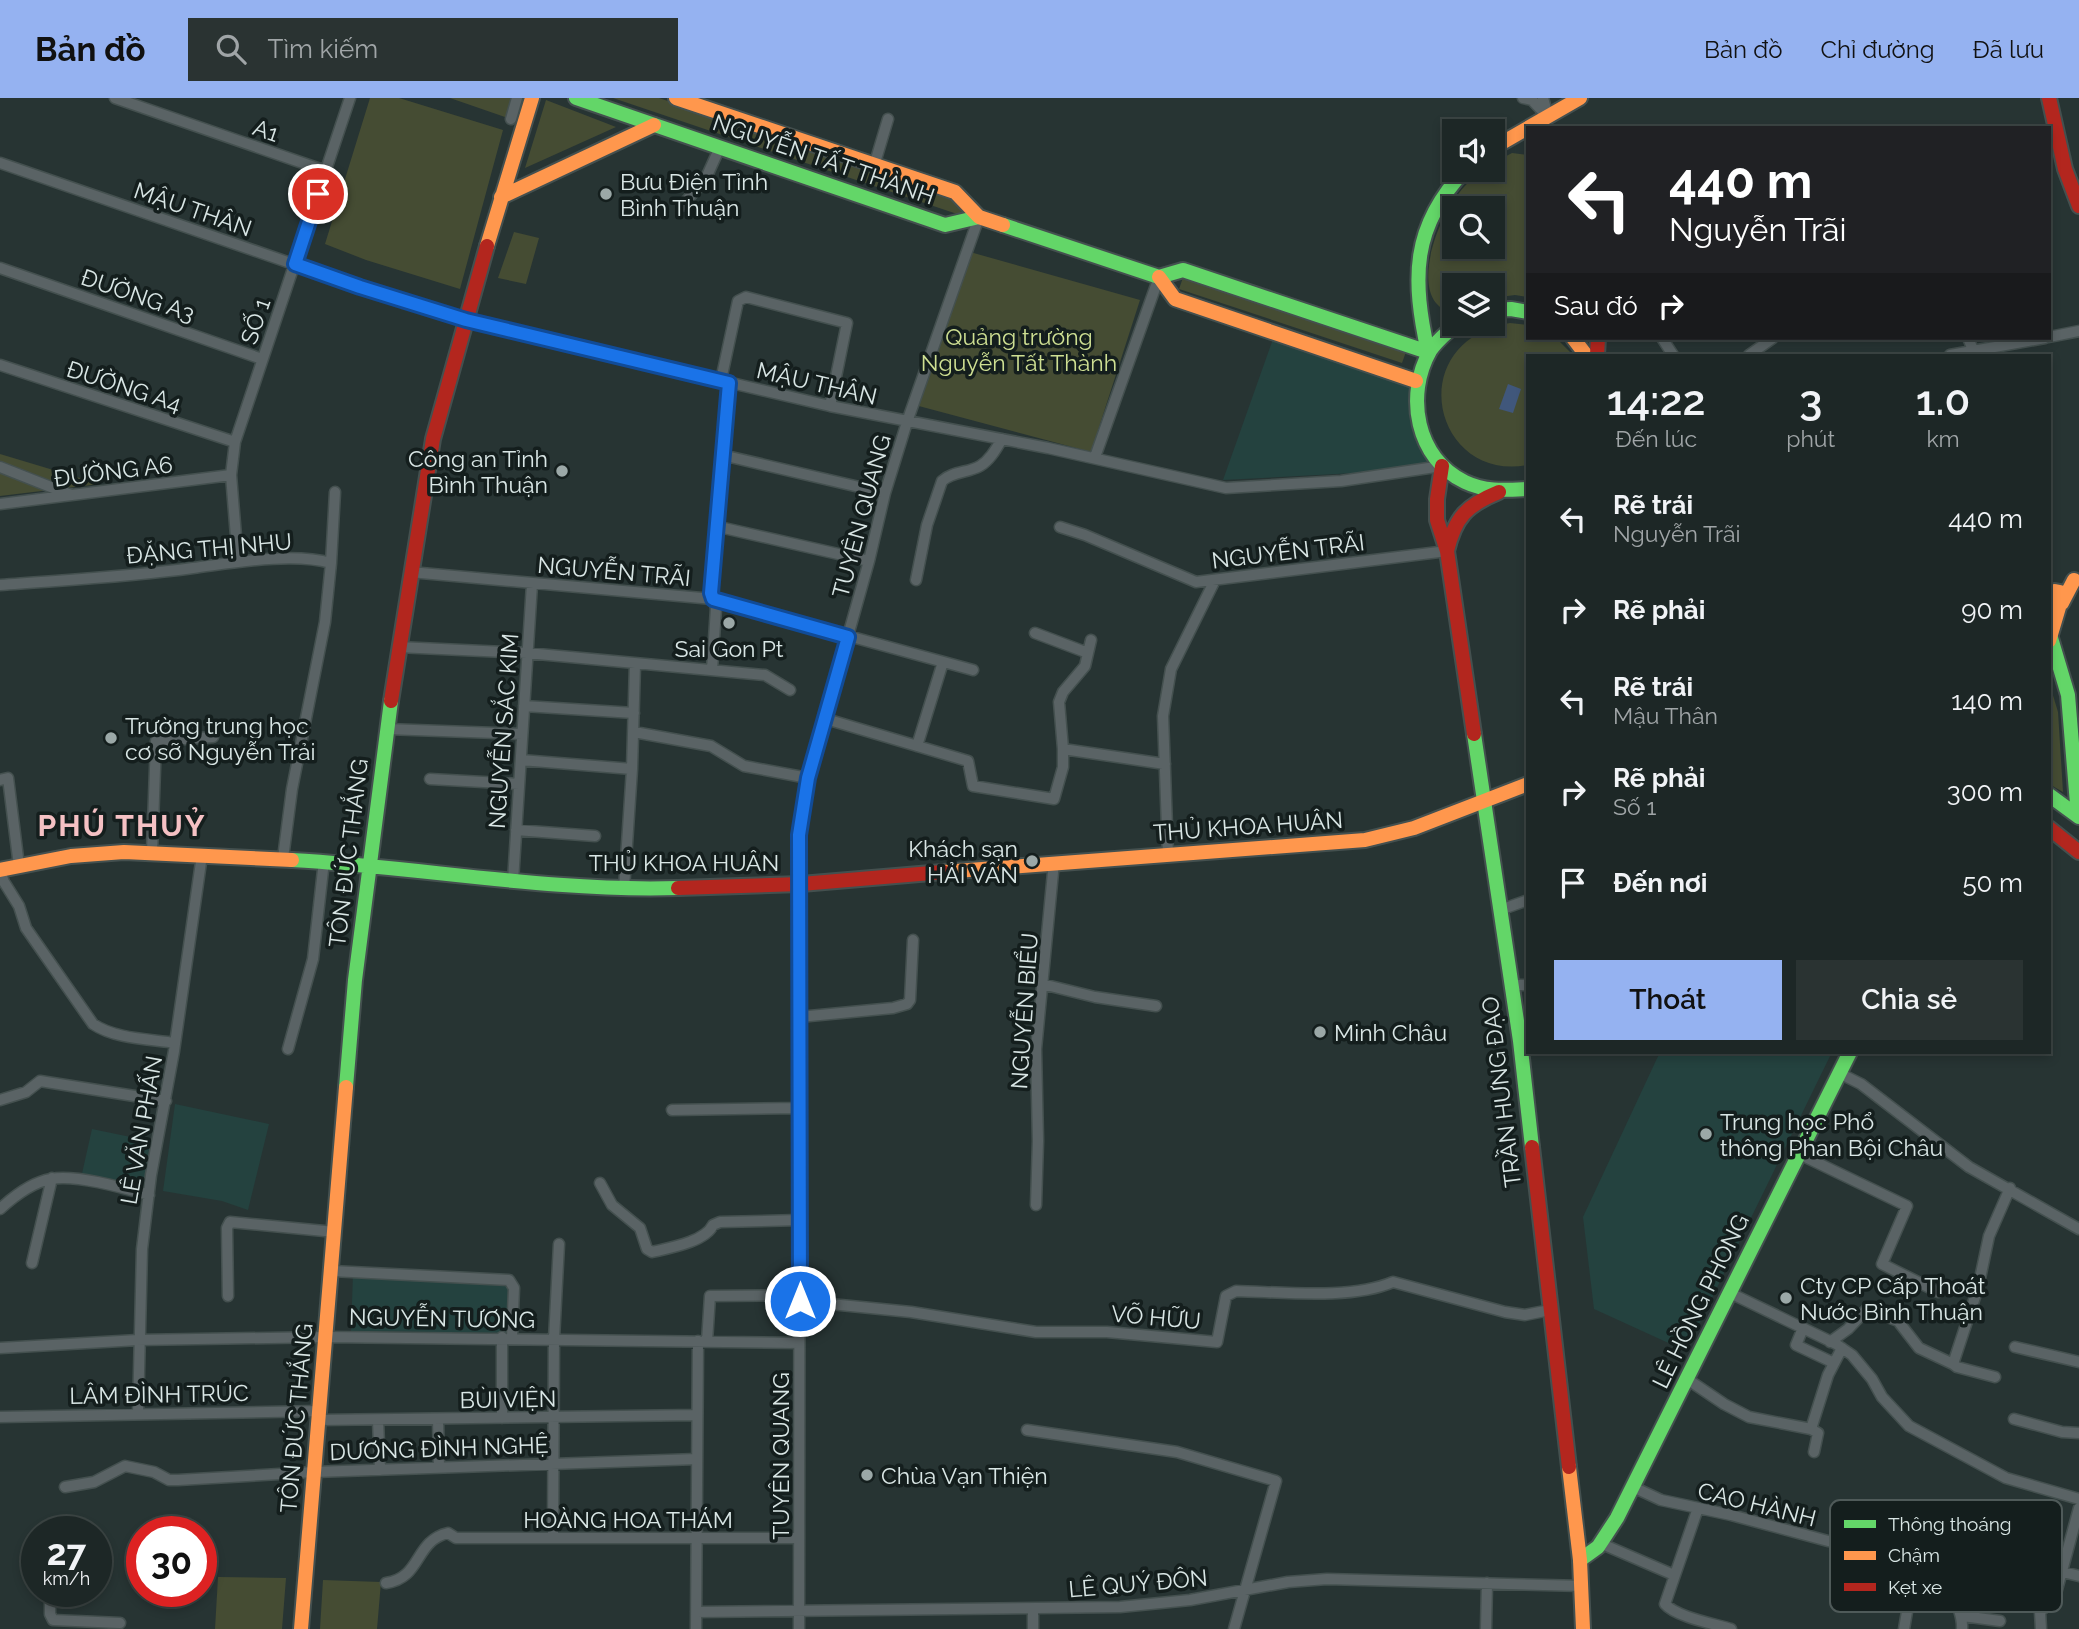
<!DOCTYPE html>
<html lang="vi">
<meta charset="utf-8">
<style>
body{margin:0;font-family:Raleway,sans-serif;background:#2a3332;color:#f1f3f6;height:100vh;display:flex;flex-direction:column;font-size:26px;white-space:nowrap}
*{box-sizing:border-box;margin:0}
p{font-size:23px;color:#a0a5a7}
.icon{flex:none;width:38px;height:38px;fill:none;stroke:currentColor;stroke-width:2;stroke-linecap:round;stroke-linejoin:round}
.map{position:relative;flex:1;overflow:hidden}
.drawer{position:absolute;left:1526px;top:256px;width:525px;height:700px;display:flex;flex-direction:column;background:#1d2726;border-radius:0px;box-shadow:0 4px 10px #0003,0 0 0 2px #3b4443}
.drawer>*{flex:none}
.banner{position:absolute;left:1526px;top:28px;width:525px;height:214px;border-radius:0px;box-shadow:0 4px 10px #0003,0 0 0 2px #3b4443;background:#202124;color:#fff;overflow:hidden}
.tools{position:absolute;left:1442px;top:21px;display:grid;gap:14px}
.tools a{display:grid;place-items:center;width:63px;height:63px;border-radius:0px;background:#1d2726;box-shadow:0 4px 10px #0003,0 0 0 2px #3b4443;font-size:35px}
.speed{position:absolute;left:21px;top:1418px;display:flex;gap:14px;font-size:35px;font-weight:700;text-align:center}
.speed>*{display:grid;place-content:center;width:91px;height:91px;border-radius:50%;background:#1d2726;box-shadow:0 4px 10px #0003,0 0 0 2px #3b4443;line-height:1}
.speed small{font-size:18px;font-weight:400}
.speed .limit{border:10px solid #d22;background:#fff;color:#111}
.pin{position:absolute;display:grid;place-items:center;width:60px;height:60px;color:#fff;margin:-30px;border:4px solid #fff;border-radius:50%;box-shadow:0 2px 7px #0007}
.me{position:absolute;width:77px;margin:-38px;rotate:0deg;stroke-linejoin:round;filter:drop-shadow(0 0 5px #0008)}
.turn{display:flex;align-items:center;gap:24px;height:147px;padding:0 28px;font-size:32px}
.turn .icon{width:91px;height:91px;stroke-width:2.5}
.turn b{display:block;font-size:49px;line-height:60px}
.then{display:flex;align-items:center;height:66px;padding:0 28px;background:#0003;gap:14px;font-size:26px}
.eta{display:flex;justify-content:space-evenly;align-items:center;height:119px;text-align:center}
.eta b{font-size:42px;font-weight:600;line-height:49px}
.action{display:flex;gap:14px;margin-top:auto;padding:14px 28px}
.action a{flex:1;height:80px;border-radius:0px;background:#95b2f1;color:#111;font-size:28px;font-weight:600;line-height:80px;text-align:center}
.action a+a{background:#2a3332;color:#f1f3f6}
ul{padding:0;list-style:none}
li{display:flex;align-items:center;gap:21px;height:91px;padding:0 28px}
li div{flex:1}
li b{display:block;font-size:26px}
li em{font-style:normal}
header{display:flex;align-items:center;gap:42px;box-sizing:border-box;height:98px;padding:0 35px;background:#95b2f1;color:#111}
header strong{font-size:33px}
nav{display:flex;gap:38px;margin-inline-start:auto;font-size:24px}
.search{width:490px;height:63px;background:#2a3332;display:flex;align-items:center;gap:18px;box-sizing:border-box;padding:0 24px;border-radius:0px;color:#a0a5a7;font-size:26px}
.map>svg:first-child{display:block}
.built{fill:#24423f}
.green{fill:#454c33;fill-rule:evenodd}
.water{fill:#40577b}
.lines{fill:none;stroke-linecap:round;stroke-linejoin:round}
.street-casing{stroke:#44504f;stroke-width:13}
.fast-casing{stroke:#44504f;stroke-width:18}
.slow-casing{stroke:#44504f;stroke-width:18}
.jam-casing{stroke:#44504f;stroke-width:18}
.street{stroke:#5a6365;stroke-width:10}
.fast{stroke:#63d668;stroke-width:14}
.slow{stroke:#ff974d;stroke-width:14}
.jam{stroke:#b3261e;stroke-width:14}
.route-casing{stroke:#114b97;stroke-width:18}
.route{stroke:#1a73e8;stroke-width:12}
.poi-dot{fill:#9ba8a7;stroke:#141e1d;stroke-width:2.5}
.labels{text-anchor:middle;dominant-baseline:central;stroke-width:7;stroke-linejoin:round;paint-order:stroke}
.street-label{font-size:23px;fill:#d9e6e5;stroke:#141e1d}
.poi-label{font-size:23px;fill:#d9e6e5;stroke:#141e1d;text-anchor:start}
.park-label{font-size:23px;fill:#cedf92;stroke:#141e1d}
.district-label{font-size:30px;font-weight:bold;letter-spacing:2px;fill:#f5c1c4;stroke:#141e1d}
.key{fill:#141e1d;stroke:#4f5a59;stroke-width:2}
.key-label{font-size:19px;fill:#d9e6e5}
</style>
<header>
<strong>Bản đồ</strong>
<div class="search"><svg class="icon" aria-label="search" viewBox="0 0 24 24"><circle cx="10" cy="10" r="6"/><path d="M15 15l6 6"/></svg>Tìm kiếm</div>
<nav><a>Bản đồ</a><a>Chỉ đường</a><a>Đã lưu</a></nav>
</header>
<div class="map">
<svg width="2079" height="1531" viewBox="0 0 2079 1531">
<rect width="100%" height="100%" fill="#273433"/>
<path class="built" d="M1273 241 1418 290 1431 371 1223 382Z
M1660 954H1832L1686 1253 1594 1211 1583 1119Z
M175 1006 269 1026 248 1112 222 1103 163 1093Z
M92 1031 150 1043 144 1095 81 1080Z
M353 1176 515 1185 514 1235 351 1233Z"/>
<path class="green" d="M370 0H399L503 32 460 191 366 162 325 146Z
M450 0H517L511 21Z
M613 0H659L965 103 960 117Z
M546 2 616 29 525 70Z
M1512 55 1528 57V199L1515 197 1493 200V187H1454V214C1395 207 1450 72 1493 72V65ZM1454 110H1493V149H1454Z
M514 134 539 140 526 186 498 180Z
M963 152 1140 202 1091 354 915 307Z
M1185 174 1407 251 1402 265 1179 191Z
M1510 225 1528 227V240H1556L1573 257H1528V367C1433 385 1401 244 1510 225Z
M0 356 100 386 0 398Z
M2049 584 2058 614 2063 694 2049 686Z
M218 1479 286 1480 282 1531H215Z
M323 1482 381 1484 377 1531H320Z"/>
<path class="water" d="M1508 286 1521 291 1513 315 1499 311Z"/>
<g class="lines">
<g class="street-casing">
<path id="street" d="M115 0 326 73
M1523 0 1532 2 1548 19
M1543 0 1548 18
M511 21 517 0
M0 65 360 189 466 223 830 308 1048 350 1226 390 1341 383 1442 368
M874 68 888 21
M682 108 706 80 720 49
M0 170 262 261
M2049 239 2079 233
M1662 240 1673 257
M1968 240 1974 254
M1749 257 1773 240
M1950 257 2045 240
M0 267 235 344
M721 282 738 203 746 199 847 225 830 308
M722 357 885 395
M1095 359 1159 179
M0 369 71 397
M0 406 231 377
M715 428 869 463
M1060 429 1085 437 1196 484 1447 453
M238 463 231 377 235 344 350 0
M331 465 335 394
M410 474 713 501 973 572
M916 482 927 427 942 383C953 373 968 375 980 368 990 362 996 351 1002 341
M0 487C64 482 129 479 193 470 233 465 291 454 331 465L325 524 292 691 283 760
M1035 535 1088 555
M398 549 527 555 765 577 790 592
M712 572 716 510 711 495 729 285
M524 608 634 615
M826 621 968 663 973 688 1054 701 1063 669V651L1059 604 1063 594 1085 568 1091 542
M387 631 522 636
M634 634 711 648 744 668 808 680
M917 648 943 564
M1063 651 1165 666
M521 662 632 671
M430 681 519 686
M0 682 8 680 19 768
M516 732 595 738
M152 754 156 643 213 639
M1168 757 1163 618 1171 571 1215 482
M0 772 4 784 19 808 26 830 93 926C115 941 149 941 175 945
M513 783 532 486
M624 791 632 671 635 566
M1500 812 1528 802
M1042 886 1095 899 1156 908
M1511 887H1528
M799 919 893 910 907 906 910 902 913 842
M288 951 313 861 324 763
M1839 975 1861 986 1969 1069 2079 1131
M0 1002 26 994 40 983 166 1003
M672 1012 800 1010
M1799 1056 1907 1108 1882 1166 1938 1194
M600 1085 612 1107 640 1130 647 1151 652 1154C669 1150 705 1144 713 1127L720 1124 800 1122
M1036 1107 1038 1043 1036 951 1054 764
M0 1111C13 1099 33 1084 51 1081 75 1076 124 1090 149 1097
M32 1165 52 1080
M332 1173 509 1182 514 1190 512 1239
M1730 1195 1836 1246 1852 1257 1872 1281 1882 1299 1909 1328 2006 1380 2079 1401
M228 1198 227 1130 230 1124 335 1134
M800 1203 911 1214 1036 1234H1107L1217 1244 1226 1198 1236 1193C1282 1194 1351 1202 1393 1184L1505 1214 1525 1217 1550 1212
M1803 1230 1796 1247 1834 1265
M707 1243 710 1198 800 1197
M1830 1244 1848 1231 1867 1211 1898 1223 1919 1250 1953 1266
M2015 1249 2079 1264
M0 1250 138 1242 326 1239 799 1245
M1995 1279 1957 1269 1953 1266 1978 1190 1989 1138 2010 1090
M1687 1281 1724 1306 1749 1319 1811 1331 1828 1277 1842 1250
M138 1315 142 1151 151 1077 174 953 202 757
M0 1319 320 1313
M502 1320V1239
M438 1321 439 1369
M2014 1321 2062 1334 2079 1335
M319 1322 697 1317
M378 1322 380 1372
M1811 1331 1818 1335 1814 1354
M1027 1332 1177 1354 1276 1383 1234 1531
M65 1389 94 1384 125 1368 154 1374 169 1382H178L314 1374 697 1361
M1633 1389 1661 1402 1731 1417 1828 1443 1911 1450 1966 1443 1990 1450 2038 1468 2079 1478
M1698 1410 1665 1506C1676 1519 1715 1526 1731 1531
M553 1440 554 1241 559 1146
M1602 1446 1674 1477
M386 1485C422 1480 414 1443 448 1435L456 1440H799
M50 1493V1516L53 1522 120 1525
M1033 1512V1531
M696 1514 1120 1509 1190 1502 1288 1484 1327 1481 1583 1488
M1963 1518 2000 1523
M696 1531 698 1243
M799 1531 800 721 808 680 869 463 885 395 907 324 979 119
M1486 1531 1487 1485
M1904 1531 1910 1496 1911 1450
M1962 1531C1963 1518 1957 1511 1956 1498 1954 1479 1961 1462 1966 1443
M2041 1531 2040 1514 2055 1499 2079 1410"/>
</g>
<g class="fast-casing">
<path id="fast" d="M576 0 945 127 979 119
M1003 127 1159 179 1183 172 1428 254
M1493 212 1511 211 1528 214
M1456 226C1448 234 1436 243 1430 253 1405 297 1416 361 1465 384 1486 394 1506 392 1528 391
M1428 254C1412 181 1411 129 1465 72
M2051 540 2068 597 2078 718
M1474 636 1520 943 1532 1049
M2049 697 2079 719
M292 762C421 769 549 794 678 790
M346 989 355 882 391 603
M1580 1462 1598 1449 1617 1420 1850 954"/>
</g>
<g class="slow-casing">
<path id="slow" d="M676 0 955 94 979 119 1003 127
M1493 50 1580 0
M501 99 654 27
M487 148 532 0
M1159 179 1175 201 1416 283
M1573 240 1586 257
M2064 499 2060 494 2055 493 2051 500 2054 506 2062 505 2074 482
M2049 543 2060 506
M0 772 71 758 124 754 292 762
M943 774 1365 742 1414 730 1528 686
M1569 1369 1580 1462 1583 1531
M301 1531 346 989"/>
</g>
<g class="jam-casing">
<path id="jam" d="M2049 0 2065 71 2079 108
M1597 257 1598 240
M1442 368 1437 401V422L1447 453 1474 636
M1447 453C1455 419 1467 407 1499 394
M391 603 433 341 487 148
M2049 730 2079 754
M678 790 801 786 943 774
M1532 1049 1569 1369"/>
</g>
<use href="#street" class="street"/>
<use href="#fast" class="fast"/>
<use href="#slow" class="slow"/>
<use href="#jam" class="jam"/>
</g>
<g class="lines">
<g class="route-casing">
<path id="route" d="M318 96 295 166 360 189 466 222 729 285 711 495 713 501 848 539 808 680 799 737 800 1203"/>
</g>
<use href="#route" class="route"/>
</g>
<g class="poi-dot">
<circle cx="606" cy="96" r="7"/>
<circle cx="562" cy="373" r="7"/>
<circle cx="729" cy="525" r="7"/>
<circle cx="111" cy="640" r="7"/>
<circle cx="1032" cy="763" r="7"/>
<circle cx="1320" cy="934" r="7"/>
<circle cx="1706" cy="1036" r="7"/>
<circle cx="1786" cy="1200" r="7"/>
<circle cx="867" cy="1377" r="7"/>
</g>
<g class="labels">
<g class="street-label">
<text transform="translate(266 32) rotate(19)">A1</text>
<text transform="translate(824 61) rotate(19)">NGUYỄN TẤT THÀNH</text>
<text transform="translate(193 111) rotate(19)">MẬU THÂN</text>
<text transform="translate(138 197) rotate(19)">ĐƯỜNG A3</text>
<text transform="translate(255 223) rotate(-71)">SỐ 1</text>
<text transform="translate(817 285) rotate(13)">MẬU THÂN</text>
<text transform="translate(124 288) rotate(18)">ĐƯỜNG A4</text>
<text transform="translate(113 373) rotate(-7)">ĐƯỜNG A6</text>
<text transform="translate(861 418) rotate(-75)">TUYÊN QUANG</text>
<text transform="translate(209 450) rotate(-5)">ĐẶNG THỊ NHU</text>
<text transform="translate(1288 453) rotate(-7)">NGUYỄN TRÃI</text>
<text transform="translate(614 473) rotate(5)">NGUYỄN TRÃI</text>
<text transform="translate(503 633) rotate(-86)">NGUYỄN SẮC KIM</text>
<text transform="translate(1248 728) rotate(-4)">THỦ KHOA HUÂN</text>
<text transform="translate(348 755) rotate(-83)">TÔN ĐỨC THẮNG</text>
<text x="684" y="764">THỦ KHOA HUÂN</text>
<text transform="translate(1024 913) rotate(-86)">NGUYỄN BIỂU</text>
<text transform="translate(1501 994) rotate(-97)">TRẦN HƯNG ĐẠO</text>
<text transform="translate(141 1032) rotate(-80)">LÊ VĂN PHẤN</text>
<text transform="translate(1700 1203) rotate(-64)">LÊ HỒNG PHONG</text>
<text transform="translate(1156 1219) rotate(5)">VÕ HỮU</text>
<text transform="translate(442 1220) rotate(1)">NGUYỄN TƯƠNG</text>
<text transform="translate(159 1296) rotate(-1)">LÂM ĐÌNH TRÚC</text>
<text transform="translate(508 1301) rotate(-1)">BÙI VIỆN</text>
<text transform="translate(296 1320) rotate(-85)">TÔN ĐỨC THẮNG</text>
<text transform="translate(439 1350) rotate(-2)">DƯƠNG ĐÌNH NGHỆ</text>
<text transform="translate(780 1358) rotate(-90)">TUYÊN QUANG</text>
<text transform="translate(1757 1406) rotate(14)">CAO HÀNH</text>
<text x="628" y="1421">HOÀNG HOA THÁM</text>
<text transform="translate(1138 1485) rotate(-5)">LÊ QUÝ ĐÔN</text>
</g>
<g class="poi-label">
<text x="620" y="83">Bưu Điện Tỉnh<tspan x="620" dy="26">Bình Thuận</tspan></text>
<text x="548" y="360" text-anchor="end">Công an Tỉnh<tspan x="548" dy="26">Bình Thuận</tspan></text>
<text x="729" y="550" text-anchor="middle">Sai Gon Pt</text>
<text x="125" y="627">Trường trung học<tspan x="125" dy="26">cơ sỡ Nguyễn Trải</tspan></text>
<text x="1018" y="750" text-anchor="end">Khách sạn<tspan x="1018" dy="26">HẢI VÂN</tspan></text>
<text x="1334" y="934">Minh Châu</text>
<text x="1720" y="1023">Trung học Phổ<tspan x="1720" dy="26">thông Phan Bội Châu</tspan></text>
<text x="1800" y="1187">Cty CP Cấp Thoát<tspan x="1800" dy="26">Nước Bình Thuận</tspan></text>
<text x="881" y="1377">Chùa Vạn Thiện</text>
</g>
<g class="park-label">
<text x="1019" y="238">Quảng trường<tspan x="1019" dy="26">Nguyễn Tất Thành</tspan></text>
</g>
<g class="district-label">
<text x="122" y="727">PHÚ THUỶ</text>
</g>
</g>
<rect x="1830" y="1402" width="232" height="112" rx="10" class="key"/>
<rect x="1844" y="1422" width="32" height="8" fill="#63d668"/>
<rect x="1844" y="1453" width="32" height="9" fill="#ff974d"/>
<rect x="1844" y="1485" width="32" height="8" fill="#b3261e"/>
<g class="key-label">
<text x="1888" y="1433">Thông thoáng</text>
<text x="1888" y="1464">Chậm</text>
<text x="1888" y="1496">Kẹt xe</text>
</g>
</svg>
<div class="tools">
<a><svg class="icon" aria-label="sound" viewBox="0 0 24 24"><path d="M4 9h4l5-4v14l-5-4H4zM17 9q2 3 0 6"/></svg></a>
<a><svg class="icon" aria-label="search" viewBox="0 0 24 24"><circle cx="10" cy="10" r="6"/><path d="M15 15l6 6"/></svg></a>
<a><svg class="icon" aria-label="layers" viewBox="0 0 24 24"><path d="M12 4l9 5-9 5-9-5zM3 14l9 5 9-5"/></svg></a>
</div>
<div class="speed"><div>27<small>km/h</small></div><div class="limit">30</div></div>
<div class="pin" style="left:318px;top:96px;background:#d93025"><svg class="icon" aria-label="arrive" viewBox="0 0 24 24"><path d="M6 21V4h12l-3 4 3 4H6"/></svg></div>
<svg class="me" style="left:800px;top:1203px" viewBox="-20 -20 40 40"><circle r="17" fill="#1a73e8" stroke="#fff" stroke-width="3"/><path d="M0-11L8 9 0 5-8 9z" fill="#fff"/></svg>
<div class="banner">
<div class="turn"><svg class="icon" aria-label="left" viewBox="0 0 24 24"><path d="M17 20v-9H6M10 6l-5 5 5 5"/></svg><div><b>440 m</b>Nguyễn Trãi</div></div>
<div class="then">Sau đó<svg class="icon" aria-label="right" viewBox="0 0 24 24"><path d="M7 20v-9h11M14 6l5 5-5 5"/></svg></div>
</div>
<section class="drawer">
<div class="eta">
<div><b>14:22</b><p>Đến lúc</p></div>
<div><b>3</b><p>phút</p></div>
<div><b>1.0</b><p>km</p></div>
</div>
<ul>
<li><svg class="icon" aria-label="left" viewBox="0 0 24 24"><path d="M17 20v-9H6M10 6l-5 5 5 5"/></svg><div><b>Rẽ trái</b><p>Nguyễn Trãi</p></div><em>440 m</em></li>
<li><svg class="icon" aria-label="right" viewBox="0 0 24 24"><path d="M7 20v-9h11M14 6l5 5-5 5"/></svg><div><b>Rẽ phải</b></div><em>90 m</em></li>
<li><svg class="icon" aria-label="left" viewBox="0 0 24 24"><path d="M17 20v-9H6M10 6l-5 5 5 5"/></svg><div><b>Rẽ trái</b><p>Mậu Thân</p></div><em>140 m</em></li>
<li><svg class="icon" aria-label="right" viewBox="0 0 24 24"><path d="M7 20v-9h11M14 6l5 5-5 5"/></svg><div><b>Rẽ phải</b><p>Số 1</p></div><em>300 m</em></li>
<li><svg class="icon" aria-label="arrive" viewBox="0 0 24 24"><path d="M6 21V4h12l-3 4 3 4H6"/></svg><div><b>Đến nơi</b></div><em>50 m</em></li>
</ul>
<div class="action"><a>Thoát</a><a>Chia sẻ</a></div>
</section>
</div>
